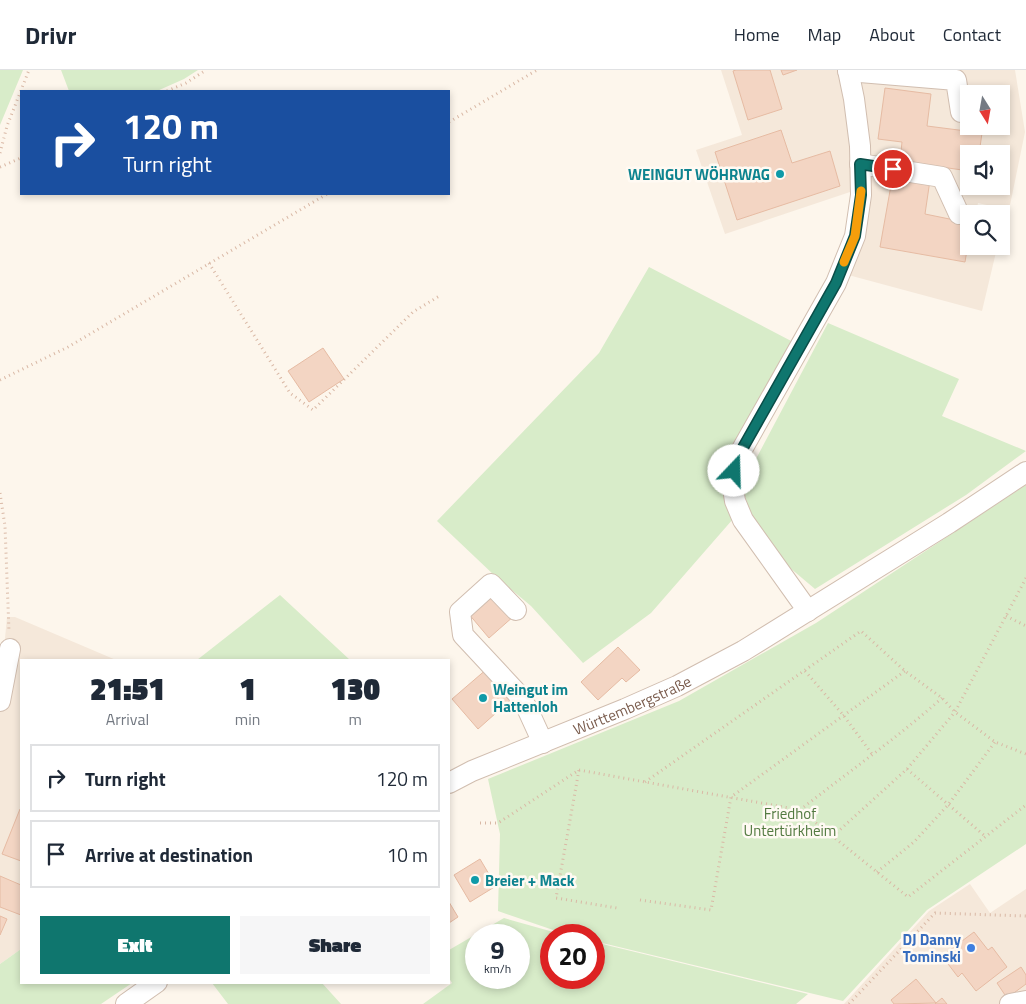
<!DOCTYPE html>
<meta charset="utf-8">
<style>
body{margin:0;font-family:"Titillium Web",sans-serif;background:#f6f6f7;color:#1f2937;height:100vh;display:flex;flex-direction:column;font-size:19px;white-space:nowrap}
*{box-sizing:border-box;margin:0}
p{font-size:16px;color:#747a83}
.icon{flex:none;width:28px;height:28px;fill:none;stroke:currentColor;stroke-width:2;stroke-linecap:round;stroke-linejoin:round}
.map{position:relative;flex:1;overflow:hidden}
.side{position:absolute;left:20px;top:589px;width:430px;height:325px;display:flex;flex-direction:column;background:#fff;border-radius:0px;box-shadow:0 2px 8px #0003}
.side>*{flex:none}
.hud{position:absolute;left:20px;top:20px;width:430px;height:105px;border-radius:0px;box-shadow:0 2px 8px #0003;background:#1a4fa0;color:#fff;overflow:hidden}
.needle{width:32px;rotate:169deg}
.controls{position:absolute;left:960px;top:15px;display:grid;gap:10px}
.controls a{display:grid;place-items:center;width:50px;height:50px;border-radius:0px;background:#fff;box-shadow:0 2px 8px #0003;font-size:25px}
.speed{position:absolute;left:465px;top:854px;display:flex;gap:10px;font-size:25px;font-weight:700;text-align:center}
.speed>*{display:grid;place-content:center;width:65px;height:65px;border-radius:50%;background:#fff;box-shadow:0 2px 8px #0003;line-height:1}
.speed small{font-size:12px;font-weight:400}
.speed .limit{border:8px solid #d22;background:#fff;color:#111}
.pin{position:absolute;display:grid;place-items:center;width:42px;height:42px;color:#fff;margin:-21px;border:2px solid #fff;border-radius:50%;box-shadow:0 1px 5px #0007}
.me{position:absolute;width:55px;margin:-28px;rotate:21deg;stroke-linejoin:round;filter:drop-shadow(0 0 4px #0008)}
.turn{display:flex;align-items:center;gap:18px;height:105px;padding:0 20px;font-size:22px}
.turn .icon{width:65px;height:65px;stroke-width:2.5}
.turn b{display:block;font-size:35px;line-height:42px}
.eta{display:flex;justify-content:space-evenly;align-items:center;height:85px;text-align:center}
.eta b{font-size:30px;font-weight:800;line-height:35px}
.action{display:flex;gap:10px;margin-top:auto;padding:10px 20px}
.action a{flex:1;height:58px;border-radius:0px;background:#0f766e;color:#fff;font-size:20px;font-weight:800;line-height:58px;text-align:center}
.action a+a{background:#f6f6f7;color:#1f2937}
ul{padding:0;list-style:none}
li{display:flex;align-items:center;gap:15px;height:68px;margin:0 10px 8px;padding:0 10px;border:2px solid #e0e1e3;border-radius:0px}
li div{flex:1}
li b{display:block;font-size:19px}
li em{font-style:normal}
header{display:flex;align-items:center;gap:30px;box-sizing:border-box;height:70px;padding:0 25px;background:#fff;border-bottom:1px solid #e0e1e3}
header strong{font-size:24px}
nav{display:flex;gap:28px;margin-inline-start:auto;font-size:18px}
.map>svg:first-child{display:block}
.residential{fill:#f5e8da;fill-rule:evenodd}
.green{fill:#d8ecc9;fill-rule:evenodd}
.building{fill:#f3d5c3;stroke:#e6bba3}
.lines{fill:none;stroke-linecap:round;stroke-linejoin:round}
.minor-casing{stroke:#d1beb0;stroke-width:22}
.path{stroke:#d9b8a5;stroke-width:3;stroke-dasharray:1 4;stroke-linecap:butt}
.minor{stroke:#fff;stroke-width:20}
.route-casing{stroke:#0a4d48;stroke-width:12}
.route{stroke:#0f766e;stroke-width:9}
.slow{stroke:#f59e0b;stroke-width:9}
.culture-dot{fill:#0f9aa8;stroke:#fffaf3;stroke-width:2}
.shop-dot{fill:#3f7fe0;stroke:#fffaf3;stroke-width:2}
.labels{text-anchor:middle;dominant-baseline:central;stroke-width:5;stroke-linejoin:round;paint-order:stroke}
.culture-label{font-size:15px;font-weight:bold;fill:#0d838f;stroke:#fffaf3;text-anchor:start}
.street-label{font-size:15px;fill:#7a5c4d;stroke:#fffaf3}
.park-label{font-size:15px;fill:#537a41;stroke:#fffaf3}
.shop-label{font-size:15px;font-weight:bold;fill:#366cbe;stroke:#fffaf3;text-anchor:end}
</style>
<header>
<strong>Drivr</strong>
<nav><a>Home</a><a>Map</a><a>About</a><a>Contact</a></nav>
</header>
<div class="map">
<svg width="1026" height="934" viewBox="0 0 1026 934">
<rect width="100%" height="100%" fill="#fdf6ec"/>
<path class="residential" d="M721 0H1015L1025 62 1009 140 978 133 976 144H969V176H996L997 178 982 241 852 206 831 203 846 172 853 121 725 164 696 80 742 65ZM969 24H1001V56H969ZM969 84H1001V116H969Z
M7 547H15L116 590H21V879L0 894V599L4 579Z
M970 814 990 843 1026 819V934H844L929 841Z"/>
<path class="green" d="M0 0H23L0 55Z
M61 0H198L184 9 157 21H69Z
M649 197 795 273 730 404 733 449 651 543 583 593 531 536 495 506 437 451 599 283Z
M828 253 959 309 942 346 1026 381 966 425 815 519 770 481 754 454 744 423 748 404Z
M1026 415V774L927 840 843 931 594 871V865H571L559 862 498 841 500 764 488 709 679 631 816 553Z
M280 525 350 590H197Z
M504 848 564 865H551V908H594V872L808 924 796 934H423L452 913 449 908V880ZM476 865H519V908H476Z
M21 879V912L132 913 101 934H0V894Z
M212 913H322L341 934H228Z"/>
<path class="building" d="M736 0H770L782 39 748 50 733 1Z
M781 0H797L783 5Z
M885 18 931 24 927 56 982 63 979 84H969V101L900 91 902 72 878 69Z
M781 60 792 93 830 81 840 116 737 150 715 82Z
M893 104 930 110 925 144 969 153V168L965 192 880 177Z
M323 278 344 309 309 332 288 301Z
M492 522 514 546 489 568 468 543Z
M618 577 640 600 626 612 622 608 598 630 581 612Z
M488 598 514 627 478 659 452 629Z
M20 739 21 740V791L2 784Z
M480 789 496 816 470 832 454 805Z
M0 806 21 815V845L0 837Z
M449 832 458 847 449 853Z
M0 846 7 849 0 865Z
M974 862 988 880 992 877 1007 897 976 921 962 903 958 907 942 886Z
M1021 897 1026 905V914L1007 928 997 913Z
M916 909 936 933 894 934 891 930Z
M942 928 947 934H935L936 933Z"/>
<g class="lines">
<g class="minor-casing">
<g id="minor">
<path d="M848 1 956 10 961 42"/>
<path d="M860 94 942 107 959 144"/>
<path d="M516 540 491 514 460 542 463 565 517 623 527 638 543 673"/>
<path d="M808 541 743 450 735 431 732 411 736 390 836 213 855 166 861 125 860 76 854 29 848 0"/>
<path d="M0 631 10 579"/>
<path id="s1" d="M449 713 472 701 625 639 677 616 743 581 949 453 1026 402"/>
<path d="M126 934 157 912"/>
<path d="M1010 934 1026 931"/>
</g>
</g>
<path class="path" d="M167 21 186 13 206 0
M449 52 537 0
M0 83 7 56 29 0
M0 97 21 88
M209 193 290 323 313 340 413 242 441 225
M0 310 68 277 327 124
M0 423 5 456 9 562
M1006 546 1026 556
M805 601 844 646 872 684
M907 699 986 767
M579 700 800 740 908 827 1026 735
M645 712 861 561 905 601 942 628 955 642 995 672 1026 684
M800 740C847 703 897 668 942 628
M480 753H498L579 700 556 828 617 838
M833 766 907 699 955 642 1026 508
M877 802 914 772 948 735 995 672
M640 830 711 840 731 727 905 601
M849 934 935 843 1026 846"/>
<use href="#minor" class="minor"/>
</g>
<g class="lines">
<g class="route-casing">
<path id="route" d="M734 401 736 390 836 213 855 166 861 125 860 94 893 99"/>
</g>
<use href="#route" class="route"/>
<path class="slow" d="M844 192 855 166 861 121"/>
</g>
<g class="culture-dot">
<circle cx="780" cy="104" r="5"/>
<circle cx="483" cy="628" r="5"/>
<circle cx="475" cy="810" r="5"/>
</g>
<circle class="shop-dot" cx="971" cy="878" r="5"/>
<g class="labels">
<g class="culture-label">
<text x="770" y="104" text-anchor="end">WEINGUT WÖHRWAG</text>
<text x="493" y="619">Weingut im<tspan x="493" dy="17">Hattenloh</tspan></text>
<text x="485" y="810">Breier + Mack</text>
</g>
<g class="street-label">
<text stroke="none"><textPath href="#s1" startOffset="199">Württembergstraße</textPath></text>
</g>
<g class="park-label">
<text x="790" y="743">Friedhof<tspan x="790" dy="17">Untertürkheim</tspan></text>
</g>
<g class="shop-label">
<text x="961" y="869">DJ Danny<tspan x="961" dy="17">Tominski</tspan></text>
</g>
</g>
</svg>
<div class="controls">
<a><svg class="needle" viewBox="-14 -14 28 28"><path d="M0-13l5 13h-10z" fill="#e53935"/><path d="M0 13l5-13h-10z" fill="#747a83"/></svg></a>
<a><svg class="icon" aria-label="sound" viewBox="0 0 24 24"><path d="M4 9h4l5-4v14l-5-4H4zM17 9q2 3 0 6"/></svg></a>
<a><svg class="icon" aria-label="search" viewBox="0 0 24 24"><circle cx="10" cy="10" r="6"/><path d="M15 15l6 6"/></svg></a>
</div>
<div class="speed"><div>9<small>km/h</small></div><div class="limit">20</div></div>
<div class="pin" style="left:893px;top:99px;background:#d93025"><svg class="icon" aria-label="arrive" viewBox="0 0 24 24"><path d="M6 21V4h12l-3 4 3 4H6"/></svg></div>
<svg class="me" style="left:734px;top:401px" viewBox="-20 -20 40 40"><circle r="19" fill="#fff"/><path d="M0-13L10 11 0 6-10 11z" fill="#0f766e"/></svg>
<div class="hud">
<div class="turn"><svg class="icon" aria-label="right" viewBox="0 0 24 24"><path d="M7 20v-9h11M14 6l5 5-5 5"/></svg><div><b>120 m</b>Turn right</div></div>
</div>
<section class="side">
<div class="eta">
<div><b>21:51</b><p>Arrival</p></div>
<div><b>1</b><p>min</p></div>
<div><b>130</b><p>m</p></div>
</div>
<ul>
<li><svg class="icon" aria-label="right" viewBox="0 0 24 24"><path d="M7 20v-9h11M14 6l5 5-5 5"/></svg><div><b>Turn right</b></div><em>120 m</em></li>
<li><svg class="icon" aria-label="arrive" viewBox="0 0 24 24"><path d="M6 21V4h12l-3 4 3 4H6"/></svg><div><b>Arrive at destination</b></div><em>10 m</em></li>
</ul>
<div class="action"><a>Exit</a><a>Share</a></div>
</section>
</div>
